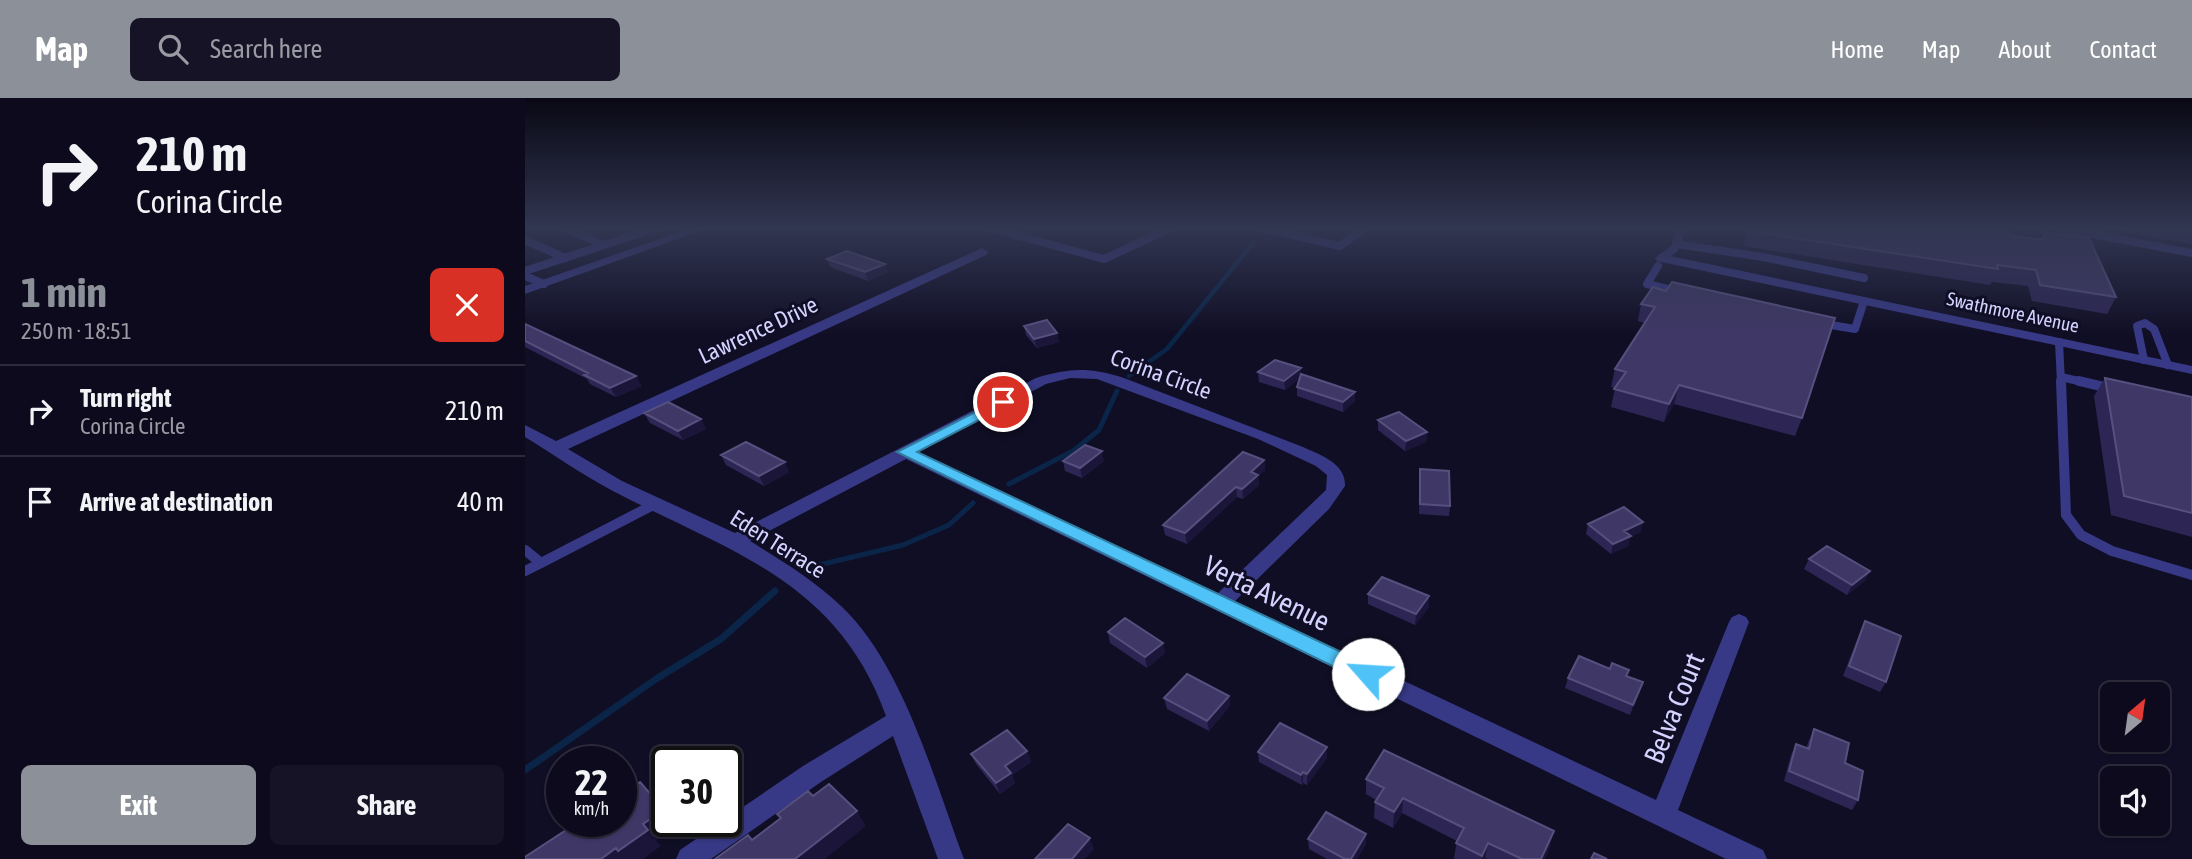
<!DOCTYPE html>
<meta charset="utf-8">
<style>
body{margin:0;font-family:"Asap Condensed",sans-serif;background:#151325;color:#f1f3f6;height:100vh;display:flex;flex-direction:column;font-size:26px;white-space:nowrap}
*{box-sizing:border-box;margin:0}
p{font-size:23px;color:#9a9aa3}
.icon{flex:none;width:38px;height:38px;fill:none;stroke:currentColor;stroke-width:2;stroke-linecap:round;stroke-linejoin:round}
.map{position:relative;flex:1;overflow:hidden}
.side{display:flex;flex-direction:column;background:#0c0a1c;width:525px}
.side>*{flex:none}
.hud{background:#0c0a1c;color:#f1f3f6;overflow:hidden}
.needle{width:46px;rotate:29deg}
.buttons{position:absolute;left:1575px;top:584px;display:grid;gap:14px}
.buttons a{display:grid;place-items:center;width:70px;height:70px;border-radius:10px;background:#0c0a1c;box-shadow:0 2px 5px #0004,0 0 0 2px #2c2b3b;font-size:35px}
.speed{position:absolute;left:21px;top:648px;display:flex;gap:14px;font-size:35px;font-weight:700;text-align:center}
.speed>*{display:grid;place-content:center;width:91px;height:91px;border-radius:50%;background:#0c0a1c;box-shadow:0 2px 5px #0004,0 0 0 2px #2c2b3b;line-height:1}
.speed small{font-size:18px;font-weight:400}
.speed .limit{border:4px solid #111;border-radius:10px;background:#fff;color:#111}
.pin{position:absolute;display:grid;place-items:center;width:60px;height:60px;color:#fff;margin:-30px;border:4px solid #fff;border-radius:50%;box-shadow:0 2px 7px #0007}
.me{position:absolute;width:77px;margin:-38px;rotate:296deg;stroke-linejoin:round;filter:drop-shadow(0 0 5px #0008)}
.turn{display:flex;align-items:center;gap:24px;height:147px;padding:0 21px;font-size:32px}
.turn .icon{width:91px;height:91px;stroke-width:2.5}
.turn b{display:block;font-size:49px;line-height:60px}
.round{display:grid;place-items:center;flex:none;width:74px;height:74px;border-radius:10px;background:#151325}
.overview{display:flex;align-items:center;justify-content:space-between;height:119px;padding:0 21px}
h1{font-size:42px;font-weight:700;line-height:52px;color:#8c9099}
.cta{display:flex;gap:14px;margin-top:auto;padding:14px 21px}
.cta a{flex:1;height:80px;border-radius:10px;background:#8c9099;color:#fff;font-size:28px;font-weight:700;line-height:80px;text-align:center}
.cta a+a{background:#151325;color:#f1f3f6}
ul{padding:0;list-style:none}
li{display:flex;align-items:center;gap:21px;height:91px;padding:0 21px;border-top:2px solid #2c2b3b}
li div{flex:1}
li b{display:block;font-size:26px}
li em{font-style:normal}
header{display:flex;align-items:center;gap:42px;box-sizing:border-box;height:98px;padding:0 35px;background:#8c9099;color:#fff}
header strong{font-size:33px}
nav{display:flex;gap:38px;margin-inline-start:auto;font-size:24px}
.search{width:490px;height:63px;background:#151325;display:flex;align-items:center;gap:18px;box-sizing:border-box;padding:0 24px;border-radius:10px;color:#9a9aa3;font-size:26px}
main{display:flex;flex:1;min-height:0}
.map>svg:first-child{display:block}
.lines{fill:none;stroke-linecap:round;stroke-linejoin:round}
.stream-far2{stroke:#0a2548;stroke-width:4.5}
.stream-far1{stroke:#0a2548;stroke-width:5}
.stream{stroke:#0a2548;stroke-width:7}
.service-far1{stroke:#373986;stroke-width:8}
.service{stroke:#373986;stroke-width:10}
.minor{fill:#373986;fill-rule:evenodd}
.wall{fill:#2d2654}
.shaded-wall{fill:#1a1539}
.building{fill:#3f3866;stroke:#56507e;stroke-width:2}
.route{fill:#4fc3f7;stroke:#337fa1;stroke-width:2}
.labels{text-anchor:middle;dominant-baseline:central;stroke-width:6;stroke-linejoin:round;paint-order:stroke}
.far-street-label{font-size:19px;fill:#d5d2ff;stroke:#100e25}
.street-label{font-size:23px;fill:#d5d2ff;stroke:#100e25}
.near-street-label{font-size:28px;fill:#d5d2ff;stroke:#100e25}
</style>
<header>
<strong>Map</strong>
<div class="search"><svg class="icon" aria-label="search" viewBox="0 0 24 24"><circle cx="10" cy="10" r="6"/><path d="M15 15l6 6"/></svg>Search here</div>
<nav><a>Home</a><a>Map</a><a>About</a><a>Contact</a></nav>
</header>
<main>
<section class="side">
<div class="hud">
<div class="turn"><svg class="icon" aria-label="right" viewBox="0 0 24 24"><path d="M7 20v-9h11M14 6l5 5-5 5"/></svg><div><b>210 m</b>Corina Circle</div></div>
</div>
<div class="overview"><div><h1>1 min</h1><p>250 m · 18:51</p></div><a class="round" style="background:#d93025;color:#fff"><svg class="icon" aria-label="close" viewBox="0 0 24 24"><path d="M6 6l12 12M18 6L6 18"/></svg></a></div>
<ul>
<li><svg class="icon" aria-label="right" viewBox="0 0 24 24"><path d="M7 20v-9h11M14 6l5 5-5 5"/></svg><div><b>Turn right</b><p>Corina Circle</p></div><em>210 m</em></li>
<li><svg class="icon" aria-label="arrive" viewBox="0 0 24 24"><path d="M6 21V4h12l-3 4 3 4H6"/></svg><div><b>Arrive at destination</b></div><em>40 m</em></li>
</ul>
<div class="cta"><a>Exit</a><a>Share</a></div>
</section>
<div class="map">
<svg width="1667" height="761" viewBox="0 0 1667 761">
<rect width="100%" height="100%" fill="#100e25"/>
<g class="lines">
<path class="stream-far2" d="M604 278 642 251 728 145"/>
<path class="stream-far1" d="M484 386 548 353 574 332 592 293
M294 467 378 447 424 427 448 405"/>
<path class="stream" d="M0 672 131 581 196 541 250 493"/>
<path class="service-far1" d="M39 130 79 147
M466 130 579 161 646 130
M737 130 815 148 839 130
M1536 130 1667 155
M0 142 40 160
M1151 146 1238 159 1339 180
M1136 160 1149 151 1157 130
M1133 168 1122 186 1155 194
M0 173 131 130
M0 178 19 186
M1294 225 1330 231 1339 203
M1534 244 1536 285
M1619 262 1612 228 1620 225 1629 231 1643 267
M1536 279 1562 285"/>
<path class="service" d="M1536 283 1541 417 1556 437 1587 453 1667 477
M1554 283 1588 291
M0 452 16 465 130 406
M0 473 16 465"/>
<path class="minor" d="M166 130H183L0 196V188Z
M457 150 463 154 461 157 43 351 97 383 210 435 511 280C545 270 564 269 599 280L778 349C795 357 821 365 820 388L804 411 710 503 1131 702 1204 524 1207 519 1214 516 1221 519 1224 524 1153 712 1238 752 1242 761H1201L381 361 225 443C257 463 289 482 316 508 378 566 409 682 439 761H413L368 638 296 684 186 761H151L155 752 278 668 361 618C312 481 202 453 86 392 56 376 28 356 0 339V327L31 343ZM545 280 572 281 588 287 733 341 791 368 802 377 801 392 693 495 393 354 521 286Z
M1136 156 1667 268V276L1132 163 1130 160Z"/>
</g>
<path class="wall" d="M1223 130 1484 137 1517 142 1520 134 1591 199 1582 216 1507 203 1503 188 1467 184 1465 187 1218 148Z
M1575 130H1667V146Z
M302 161 363 174 343 183 305 169Z
M1128 189 1277 320 1270 338 1149 306 1139 324 1086 309 1090 290 1086 289 1090 271 1120 225 1113 223 1116 206Z
M0 226 117 288 91 299 65 286 62 281 0 249Z
M499 228 532 235 534 244 512 250 501 237Z
M776 270V276L830 303 818 314 772 298V289L775 280 760 292 734 284 733 274Z
M1580 280 1667 299V439L1586 417 1569 298Z
M119 315 176 321 181 331 158 342 125 325Z
M853 322 902 334 901 344 880 353 853 332Z
M196 357 264 374 239 388 201 367Z
M739 362 740 372 733 378 734 387 718 401 712 399 662 446 640 437 638 427Z
M538 363H579L557 380 540 373Z
M895 371 925 408 924 418 894 416Z
M1063 426 1116 434 1105 439 1103 448 1086 456 1061 436Z
M1284 461 1340 483 1322 497 1279 471Z
M843 496 904 498V509L890 527 843 506Z
M1340 523 1361 584 1355 594 1318 578 1335 534Z
M583 534 640 555 622 570 585 545Z
M1102 578 1118 584 1114 595 1105 617 1040 590 1043 580Z
M704 598 705 608 684 633 642 611 639 600Z
M1289 631 1320 665 1333 702 1327 712 1259 683 1266 657 1271 646 1281 650 1284 642Z
M802 649V660L782 687 778 685 777 687 734 664 733 654Z
M502 653 506 664 487 677 490 685 475 696 451 666 446 656Z
M841 681 1025 748 1020 761H963L961 760 960 761H930L929 760 932 743 877 715 868 730 849 720 850 704 851 702 841 696Z
M841 736V746L832 761H802L784 751 783 741Z"/>
<path class="shaded-wall" d="M360 166 363 174 343 183 340 174Z
M532 235 534 244 512 250 509 241Z
M776 270V279L760 292 759 283Z
M111 278 117 288 91 299 85 290Z
M1154 287 1149 306 1139 324 1144 306Z
M830 294V303L818 314V304Z
M176 321 181 331 158 342 153 333Z
M902 334 901 344 880 353 881 343Z
M577 353 579 363 557 380 555 370Z
M739 362 740 372 733 378 734 387 718 401 717 391 726 374Z
M260 364 264 374 239 388 234 378Z
M711 389 712 399 662 446 660 435Z
M1118 424 1116 434 1105 439 1103 448 1086 456 1088 446 1099 433Z
M1345 473 1340 483 1322 497 1327 487Z
M904 498V509L890 527 891 516Z
M638 545 640 555 622 570 620 559Z
M1118 584 1114 595 1105 617 1108 607Z
M704 598 705 608 684 633 682 623Z
M802 649V660L782 687V676Z
M502 653 506 664 487 677 490 685 475 696 471 685 480 668Z
M778 674V685L777 687 776 677Z
M878 700 877 715 868 730 869 714Z
M139 712 142 715V723H148L152 728 131 742 136 748 118 761H76L91 750 118 726Z
M332 713 341 728 300 761H270Z
M1029 733 1025 748 1020 761H1016Z
M841 736V746L832 761H826Z
M565 740 569 751 560 761H547Z
M963 745 960 761H957V758Z"/>
<path class="building" d="M1223 130H1482L1484 137 1517 142 1520 134 1564 140 1591 199 1515 187 1511 172 1472 167 1473 171 1222 133Z
M322 153 360 166 340 174 302 161Z
M1147 184 1310 220 1277 320 1154 287 1144 306 1089 291 1101 274 1090 271 1130 209 1116 206 1128 189 1141 193Z
M522 222 532 235 509 241 499 228Z
M0 226 111 278 85 290 59 277 63 275 0 243Z
M750 262 776 270 759 283 733 274Z
M776 276 830 294 818 304 772 289Z
M1580 280 1667 299V415L1599 398Z
M143 304 176 321 153 333 119 315Z
M874 314 902 334 881 343 853 322Z
M221 344 260 364 234 378 196 357Z
M560 347 577 353 555 370 538 363Z
M718 354 739 362 726 374 733 377 717 391 711 389 660 435 638 427Z
M895 371 924 373 925 408 895 406Z
M1099 409 1118 424 1099 433 1106 438 1088 446 1063 426Z
M1302 448 1345 473 1327 487 1284 461Z
M857 479 904 498 891 516 843 496Z
M600 520 638 545 620 559 583 534Z
M1340 523 1376 538 1361 584 1324 568Z
M1054 558 1085 571 1087 565 1104 572 1101 578 1118 584 1108 607 1043 580Z
M662 576 704 598 682 623 639 600Z
M755 625 802 649 782 676 778 674 776 677 733 654Z
M1289 631 1324 645 1320 665 1338 673 1333 702 1264 673 1271 646 1284 651Z
M482 632 502 653 480 668 486 675 471 685 446 656Z
M859 652 1029 733 1016 761H997L963 745 957 758 931 745 939 730 878 700 869 714 850 704 859 690 841 681Z
M115 684 139 712 118 726 123 732 93 753 91 750 76 761H0V759L55 723H96V696Z
M304 686 332 713 270 761H190L223 737 227 742 256 720 252 716 283 693 288 698Z
M801 714 841 736 826 761H820L783 741Z
M543 726 565 740 547 761H510Z
M1069 755 1082 761H1066Z"/>
<linearGradient id="sky" x2="0" y2="1"><stop stop-color="#090814"/><stop offset="0.55" stop-color="#313651"/><stop offset="1" stop-color="#313651" stop-opacity="0"/></linearGradient>
<rect width="1667" height="237" fill="url(#sky)"/>
<path class="route" d="M478 300 483 301V307L392 354 850 570 853 576 850 582 843 584 836 582 372 354Z"/>
<g class="labels">
<g class="far-street-label">
<text transform="translate(1488 214) rotate(12)">Swathmore Avenue</text>
</g>
<g class="street-label">
<text transform="translate(233 232) rotate(-25)">Lawrence Drive</text>
<text transform="translate(636 276) rotate(20)">Corina Circle</text>
<text transform="translate(253 446) rotate(32)">Eden Terrace</text>
</g>
<g class="near-street-label">
<text transform="translate(742 495) rotate(26)">Verta Avenue</text>
<text transform="translate(1149 610) rotate(-68)">Belva Court</text>
</g>
</g>
</svg>
<div class="buttons">
<a><svg class="needle" viewBox="-14 -14 28 28"><path d="M0-13l5 13h-10z" fill="#e53935"/><path d="M0 13l5-13h-10z" fill="#9a9aa3"/></svg></a>
<a><svg class="icon" aria-label="sound" viewBox="0 0 24 24"><path d="M4 9h4l5-4v14l-5-4H4zM17 9q2 3 0 6"/></svg></a>
</div>
<div class="speed"><div>22<small>km/h</small></div><div class="limit">30</div></div>
<div class="pin" style="left:478px;top:304px;background:#d93025"><svg class="icon" aria-label="arrive" viewBox="0 0 24 24"><path d="M6 21V4h12l-3 4 3 4H6"/></svg></div>
<svg class="me" style="left:843px;top:576px" viewBox="-20 -20 40 40"><circle r="19" fill="#fff"/><path d="M0-13L10 11 0 6-10 11z" fill="#4fc3f7"/></svg>
</div>
</main>
